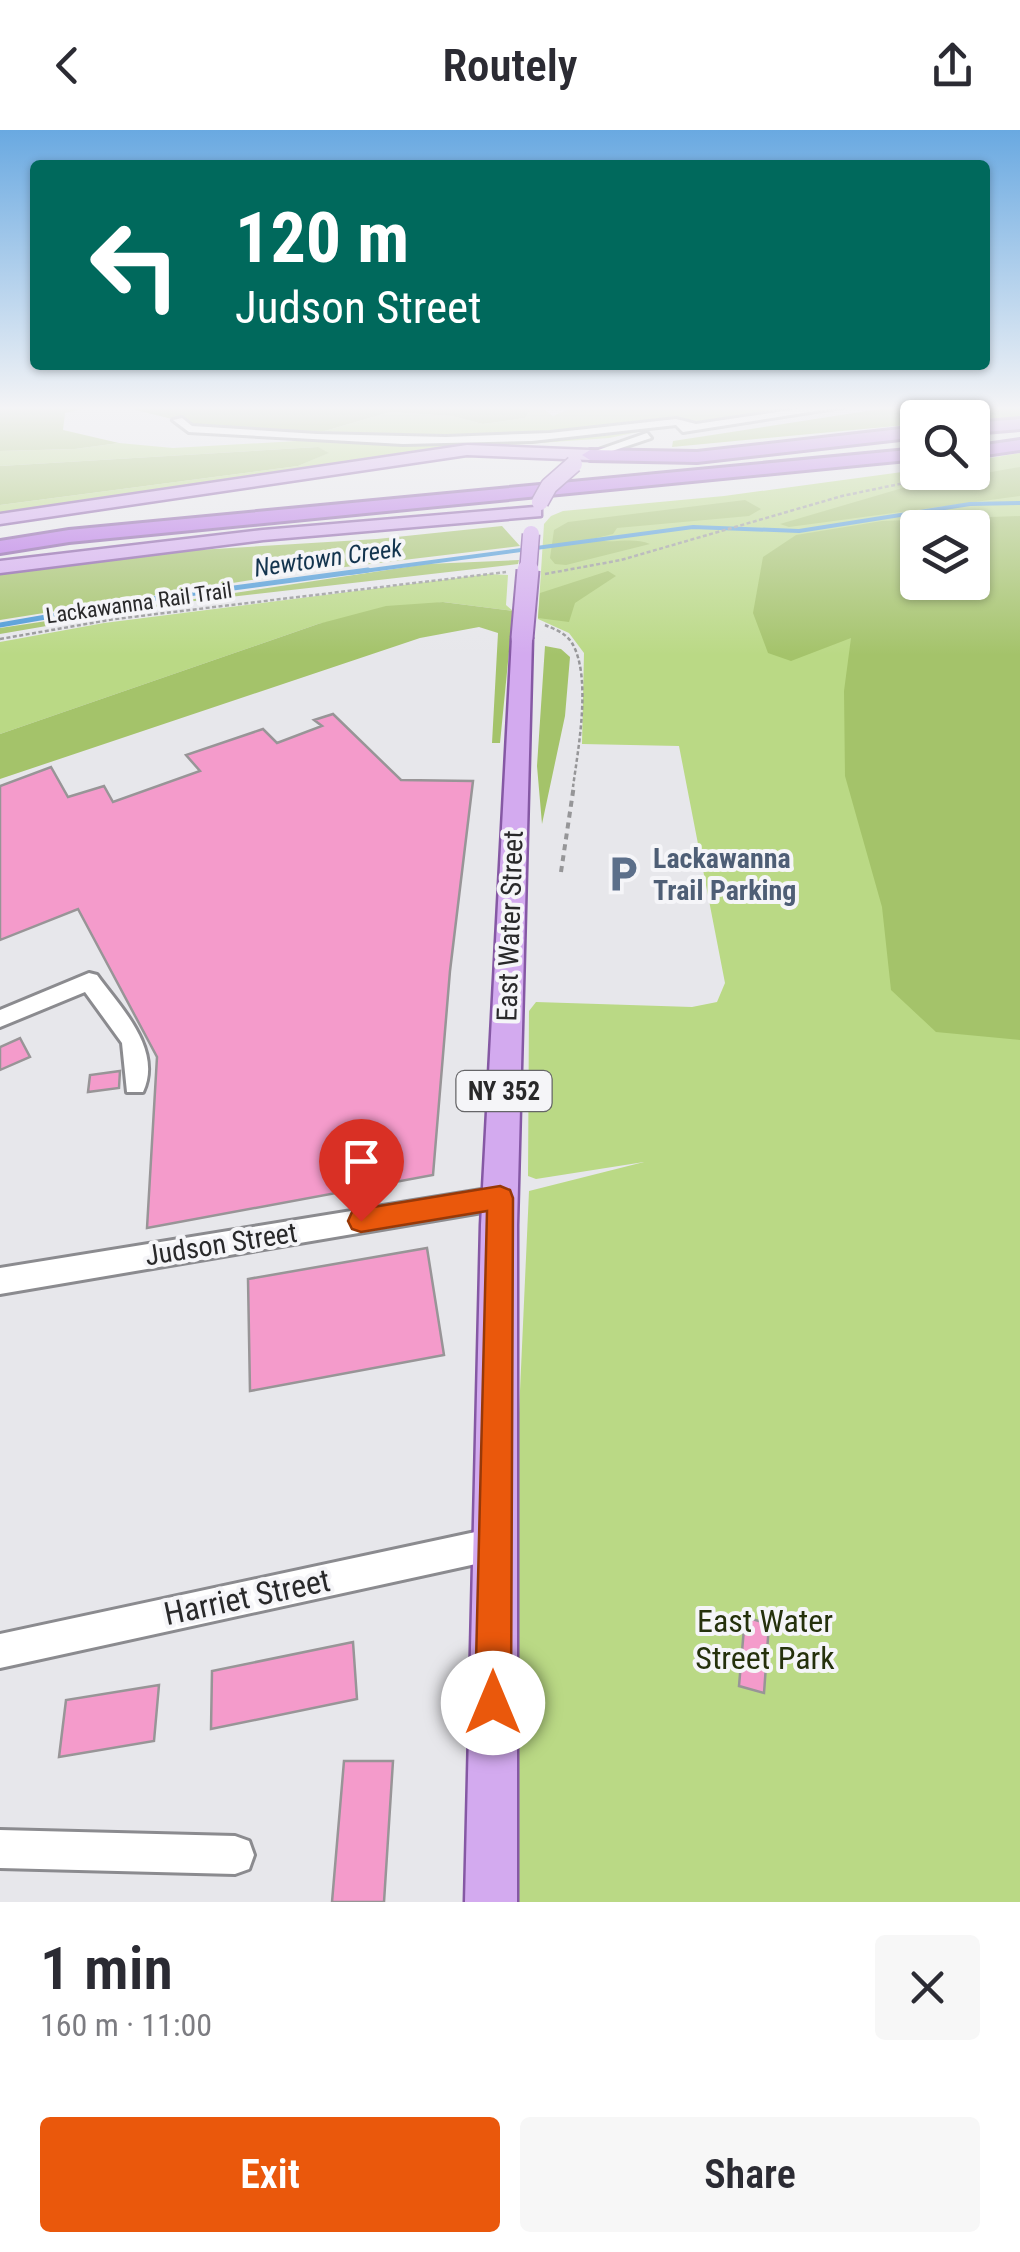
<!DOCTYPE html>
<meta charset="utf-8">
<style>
body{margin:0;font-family:"Roboto Condensed",sans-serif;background:#f7f7f7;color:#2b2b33;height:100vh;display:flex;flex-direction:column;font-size:38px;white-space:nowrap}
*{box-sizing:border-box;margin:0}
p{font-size:32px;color:#7c7c81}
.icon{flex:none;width:55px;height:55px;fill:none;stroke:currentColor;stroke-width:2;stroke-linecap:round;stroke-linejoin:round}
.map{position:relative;height:1772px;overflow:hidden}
.side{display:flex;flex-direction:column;background:#fff;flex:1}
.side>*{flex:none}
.hud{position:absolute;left:30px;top:30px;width:960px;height:210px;border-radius:10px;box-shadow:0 2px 8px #0004;background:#00695c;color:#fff;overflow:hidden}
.buttons{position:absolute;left:900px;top:270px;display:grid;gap:20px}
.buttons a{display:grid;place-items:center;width:90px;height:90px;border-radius:10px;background:#fff;box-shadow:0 2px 8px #0004;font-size:50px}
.pin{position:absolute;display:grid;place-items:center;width:85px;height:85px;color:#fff;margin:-102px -42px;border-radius:50% 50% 50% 0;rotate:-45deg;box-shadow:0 0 10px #0007}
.pin .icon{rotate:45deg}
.me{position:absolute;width:110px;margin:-55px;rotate:0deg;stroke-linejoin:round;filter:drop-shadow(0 0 8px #0008)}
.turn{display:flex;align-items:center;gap:35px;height:210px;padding:0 40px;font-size:45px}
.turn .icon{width:130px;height:130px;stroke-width:2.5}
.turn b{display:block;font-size:70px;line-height:85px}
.round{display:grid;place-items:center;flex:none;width:105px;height:105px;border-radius:10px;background:#f7f7f7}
.summary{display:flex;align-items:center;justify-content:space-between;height:170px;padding:0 40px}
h1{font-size:60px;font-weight:600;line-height:75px}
.action{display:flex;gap:20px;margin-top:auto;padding:20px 40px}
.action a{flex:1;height:115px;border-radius:10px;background:#ea580c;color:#fff;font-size:40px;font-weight:600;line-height:115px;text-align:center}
.action a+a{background:#f7f7f7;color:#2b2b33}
header{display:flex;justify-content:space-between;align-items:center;height:130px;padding:0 40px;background:#fff;font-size:45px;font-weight:600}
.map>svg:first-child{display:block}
.green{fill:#bad985;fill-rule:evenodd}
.forest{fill:#a4c36a;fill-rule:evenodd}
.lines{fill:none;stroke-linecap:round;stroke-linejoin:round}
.stream-far1{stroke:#4b99d7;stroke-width:4}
.stream{stroke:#4b99d7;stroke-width:5}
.building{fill:#f49bcb;stroke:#989597;stroke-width:2.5}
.minor-casing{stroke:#8b8b8f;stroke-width:6}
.major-casing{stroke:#8558a4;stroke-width:5}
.highway-casing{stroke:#8558a4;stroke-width:6}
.path-far1{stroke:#969698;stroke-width:2.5;stroke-dasharray:4 2.5;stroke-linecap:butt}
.path{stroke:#969698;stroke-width:4;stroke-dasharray:6 5;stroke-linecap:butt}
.minor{fill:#fff;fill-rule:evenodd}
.major{fill:#d3aaef;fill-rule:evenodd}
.highway{fill:#b671e5;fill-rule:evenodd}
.major-bridge-far1-casing{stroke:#8558a4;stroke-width:19;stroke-linecap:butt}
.major-bridge-casing{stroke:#8558a4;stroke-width:25;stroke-linecap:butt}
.major-bridge-far1{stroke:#d3aaef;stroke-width:16}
.major-bridge{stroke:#d3aaef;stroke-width:21}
.route{fill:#ea580c;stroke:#983908;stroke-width:2.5}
.labels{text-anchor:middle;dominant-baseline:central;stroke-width:8;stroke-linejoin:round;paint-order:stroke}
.far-street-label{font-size:22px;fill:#29292a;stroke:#f5f5f8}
.far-water-label{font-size:25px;font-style:italic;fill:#13344e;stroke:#f5f5f8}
.shield{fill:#f5f5f8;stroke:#666668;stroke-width:2.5}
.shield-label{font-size:25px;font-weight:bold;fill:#29292a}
.service-label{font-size:28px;font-weight:bold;fill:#4e5e75;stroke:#f5f5f8;text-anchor:start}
.street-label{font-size:28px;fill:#29292a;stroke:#f5f5f8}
.near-street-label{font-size:32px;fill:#29292a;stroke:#f5f5f8}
.near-park-label{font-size:32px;fill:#25310c;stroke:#f5f5f8}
</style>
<header><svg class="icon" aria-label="back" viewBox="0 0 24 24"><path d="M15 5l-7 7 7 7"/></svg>Routely<svg class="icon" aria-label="share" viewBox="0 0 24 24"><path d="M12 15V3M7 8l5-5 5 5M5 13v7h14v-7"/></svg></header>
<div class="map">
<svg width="1020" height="1772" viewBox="0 0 1020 1772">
<rect width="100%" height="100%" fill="#e7e7eb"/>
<path class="green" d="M533 276H540L553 286 575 276H816L700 291 676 290 471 308 311 305 390 282 452 286 483 294 525 288Z
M676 294 609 308 417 322 0 385V375L298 336 328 323 317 317 0 336V321L75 319 119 313 173 318 297 311 489 313Z
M1020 323V1772H497L529 1061 644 1032 536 1049 528 1046 529 881 536 872 692 877 717 872 725 853 679 616 582 614 584 523 569 503 538 489 544 394 551 386 563 381 724 366 917 340 972 342 973 331ZM918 398H972V452H918Z
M489 444 508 445 506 475 513 481 443 472 318 494 0 604V512L104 493Z"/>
<path class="forest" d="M0 276H97L65 283 63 300 119 313 75 319 0 321Z
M119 276H533L525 288 483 294 452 286 390 282 311 305 201 296Z
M899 276H1020V288H918L917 294 672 317 673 311Z
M318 317 329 323 298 336 0 375V336Z
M1020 337V366L789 397 780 394 906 357Z
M745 370 761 379 749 386 617 398 613 404 592 409C611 415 632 406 650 414L566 435 555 434 550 428 554 400 568 392Z
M1020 386V910L936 902 891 860 882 777 845 646 844 561 851 508 791 531 768 523 753 483 763 427 796 405 882 391ZM918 398H972V452H918Z
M502 396 520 416 295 443 0 490V442L148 423 377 409Z
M519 430 518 434 186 472 0 504V498L427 434Z
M608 441 616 446 575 473 569 492 538 488 540 463Z
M443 472 513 481 500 613H492L498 503 479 497 420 508 0 649V604L318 494 386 476Z
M545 516 561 519 570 527 565 586 542 694 537 636Z"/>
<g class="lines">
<path class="stream-far1" d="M349 443 693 397 799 401 970 374 1020 373"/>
<path class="stream" d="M0 495 143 470 368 440"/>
</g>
<path class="building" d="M333 584 401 650 473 651 450 841 433 1045 147 1098 157 927 78 779 0 810V656L51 637 68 667 104 656 113 672 200 641 186 625 263 599 277 613 322 596 314 590Z
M20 908 30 927 0 940V917Z
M120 941 119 958 88 962 90 945Z
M427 1118 444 1225 250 1261 248 1149Z
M745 1487 769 1494 764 1563 739 1556Z
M353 1512 357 1569 211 1599 212 1541Z
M159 1555 154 1611 59 1627 66 1570Z
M344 1631H393L384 1772H332Z"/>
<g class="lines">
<g class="minor-casing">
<path id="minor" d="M818 276H848L683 302 676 295 532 311 403 314 189 302 173 290 182 288 192 296 317 304 446 307 550 303 676 289 696 294Z
M647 303 651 308 594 327 584 325Z
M89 843 97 845C120 877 163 919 143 962H127L122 913 85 862 0 897V880Z
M500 1057 509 1060 513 1068 509 1076 500 1079 0 1164V1138Z
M494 1398 506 1402 510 1414 506 1426 494 1430 0 1538V1504Z
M0 1700 235 1706 249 1711 254 1725 249 1739 235 1744 0 1738Z"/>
</g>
<g class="major-casing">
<path id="major" d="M467 315 590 320 598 325 590 330 467 325 0 394V384Z
M535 377 541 378V386L263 410 0 443V431L263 400Z
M522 502 532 508 517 1095V1772H465L481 1095 512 508Z"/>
</g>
<g class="highway-casing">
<path id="highway" d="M1020 289V299L972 303V293Z
M918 297V307L697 332 590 330 582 325 590 320 697 322Z
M1020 310V320L972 327V317Z
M918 319V329L69 412 0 423V411L69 400Z"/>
</g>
<path class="path-far1" d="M972 340 991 336
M545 444 621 430 842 366 957 342
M545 495C554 499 566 503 572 513 592 547 578 619 573 657
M0 509 115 489 506 442"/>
<path class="path" d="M561 742 574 655"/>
<use href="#minor" class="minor"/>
<use href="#major" class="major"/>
<use href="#highway" class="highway"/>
<g class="major-bridge-far1-casing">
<path id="major-bridge-far1" d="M540 372 549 356 574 334
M528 443 531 404"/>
</g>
<g class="major-bridge-casing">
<path id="major-bridge" d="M522 508 528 440"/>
</g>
<use href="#major-bridge-far1" class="major-bridge-far1"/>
<use href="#major-bridge" class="major-bridge"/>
</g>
<linearGradient id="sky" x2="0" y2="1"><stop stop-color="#69a9e1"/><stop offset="0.53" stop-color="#f4f4f6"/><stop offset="1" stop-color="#f4f4f6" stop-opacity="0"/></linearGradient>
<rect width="1020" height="525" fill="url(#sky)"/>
<path class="route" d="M500 1056 510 1060 513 1068 511 1573 506 1586 493 1591 480 1586 475 1573 487 1081 361 1102 352 1099 348 1091 352 1082 361 1079Z"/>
<defs>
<g id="parking-bare" transform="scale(3)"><path d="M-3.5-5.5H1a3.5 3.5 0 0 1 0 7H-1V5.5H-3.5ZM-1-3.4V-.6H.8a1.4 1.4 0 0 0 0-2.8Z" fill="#5c6f8a" stroke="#f5f5f8" stroke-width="2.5" paint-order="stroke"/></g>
</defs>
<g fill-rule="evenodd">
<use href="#parking-bare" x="623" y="744"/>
</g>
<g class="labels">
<g class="far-street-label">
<text transform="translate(139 473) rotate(-8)">Lackawanna Rail Trail</text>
</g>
<g class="far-water-label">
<text transform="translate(328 428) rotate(-8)">Newtown Creek</text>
</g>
<rect class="shield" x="456.5" y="941" width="95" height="40" rx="8"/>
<g class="shield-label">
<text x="504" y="961">NY 352</text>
</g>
<g class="service-label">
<text x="653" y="728">Lackawanna<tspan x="653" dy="32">Trail Parking</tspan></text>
</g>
<g class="street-label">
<text transform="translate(510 796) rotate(-88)">East Water Street</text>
<text transform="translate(221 1114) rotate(-9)">Judson Street</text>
</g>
<g class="near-street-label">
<text transform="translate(247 1467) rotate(-12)">Harriet Street</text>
</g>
<g class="near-park-label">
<text x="765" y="1491">East Water<tspan x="765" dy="37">Street Park</tspan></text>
</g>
</g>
</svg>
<div class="buttons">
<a><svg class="icon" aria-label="search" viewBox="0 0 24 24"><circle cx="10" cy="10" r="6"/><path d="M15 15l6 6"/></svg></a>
<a><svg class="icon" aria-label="layers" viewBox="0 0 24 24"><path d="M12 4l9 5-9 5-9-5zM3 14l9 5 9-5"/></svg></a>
</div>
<div class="pin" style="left:361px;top:1091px;background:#d93025"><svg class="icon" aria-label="arrive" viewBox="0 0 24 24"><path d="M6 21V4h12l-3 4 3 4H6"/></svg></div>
<svg class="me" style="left:493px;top:1573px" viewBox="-20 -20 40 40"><circle r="19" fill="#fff"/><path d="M0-13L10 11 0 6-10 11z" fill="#ea580c"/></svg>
<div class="hud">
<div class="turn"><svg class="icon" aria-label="left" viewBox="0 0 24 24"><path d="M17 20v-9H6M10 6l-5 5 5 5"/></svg><div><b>120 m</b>Judson Street</div></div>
</div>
</div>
<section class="side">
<div class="summary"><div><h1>1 min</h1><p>160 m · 11:00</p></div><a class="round"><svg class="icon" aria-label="close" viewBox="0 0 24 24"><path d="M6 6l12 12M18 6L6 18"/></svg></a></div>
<div class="action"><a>Exit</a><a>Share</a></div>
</section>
